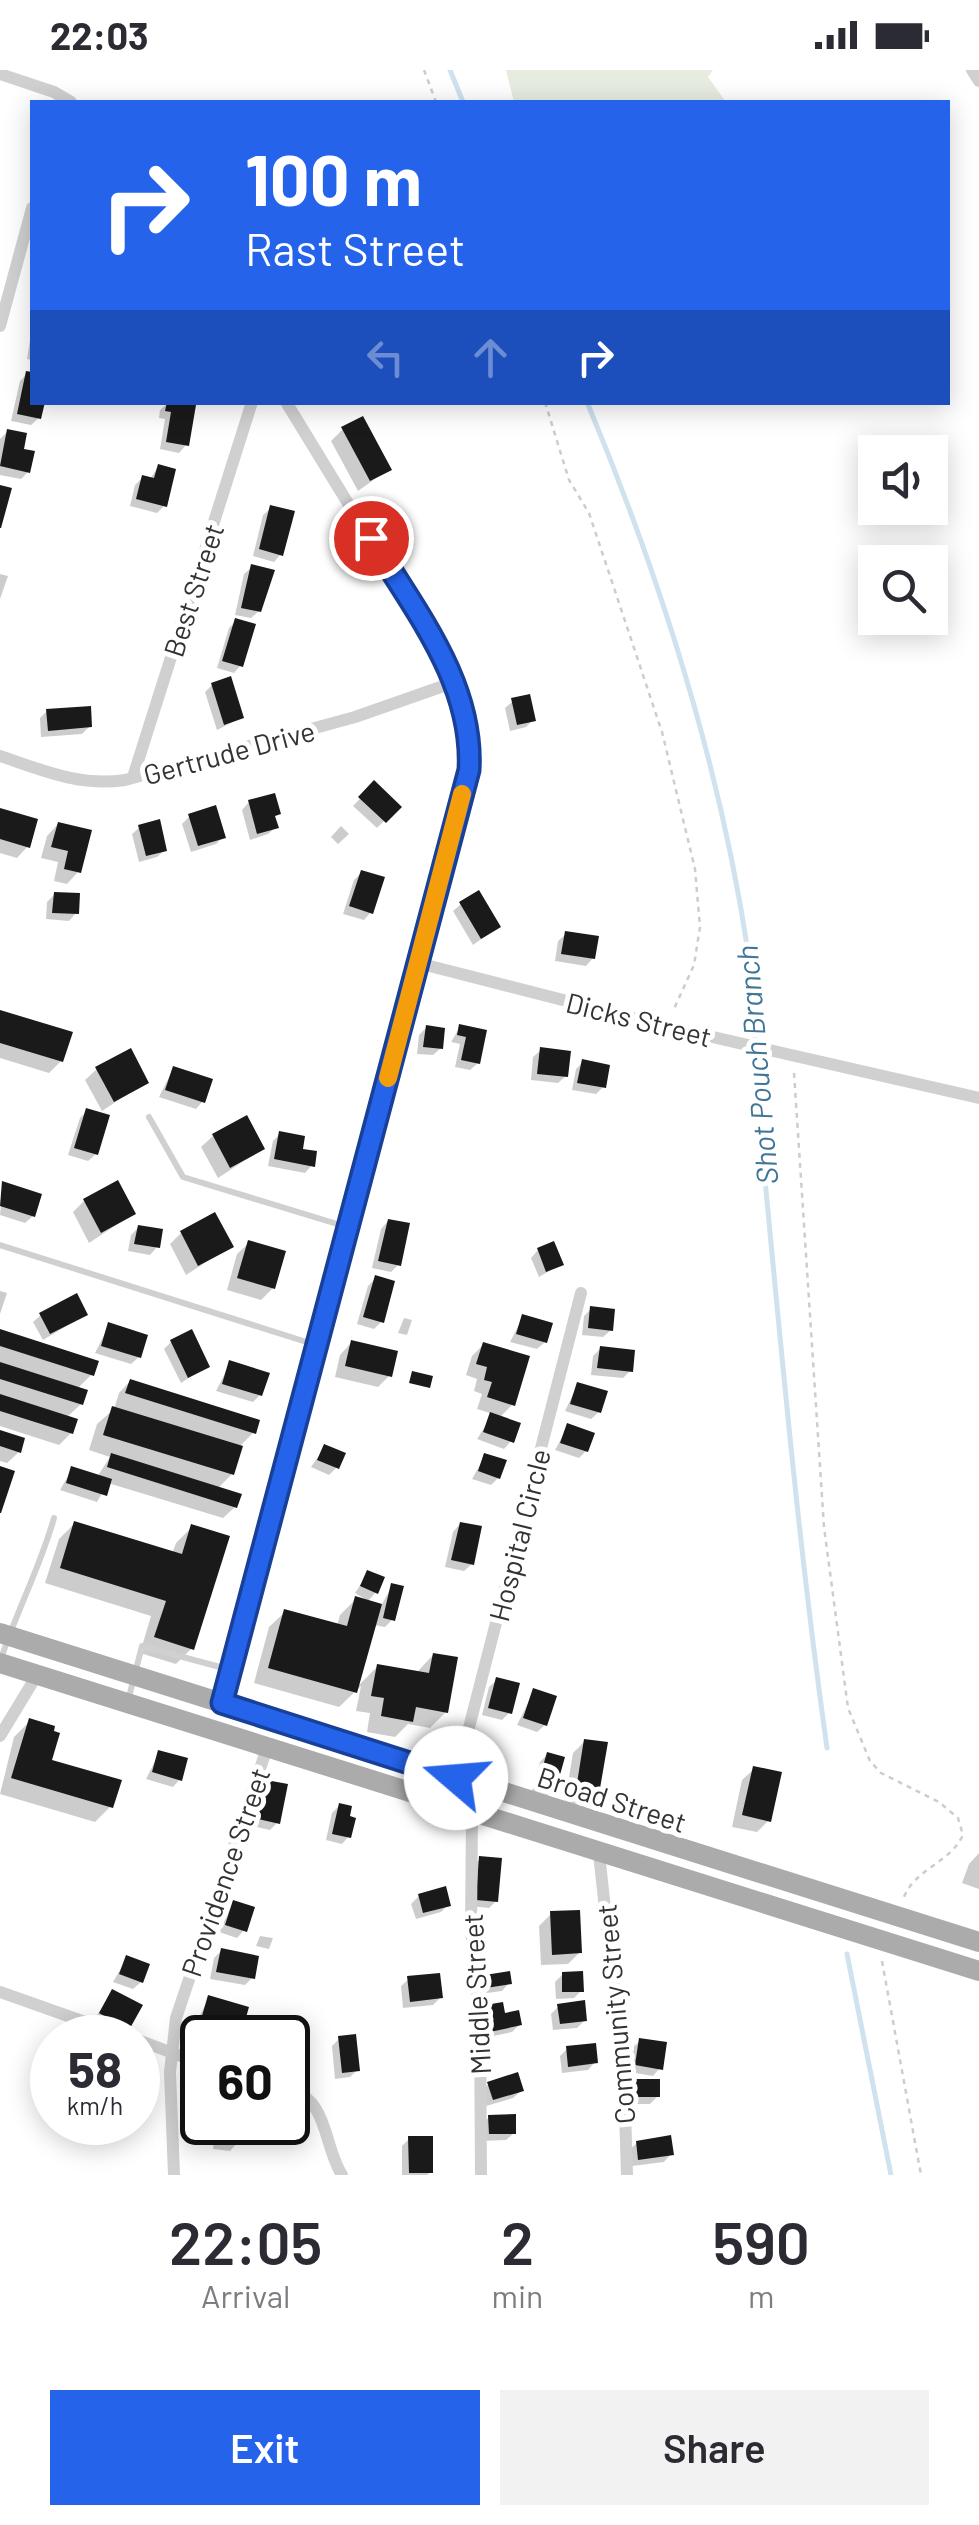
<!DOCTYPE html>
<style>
body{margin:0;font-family:Barlow,sans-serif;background:#f2f2f3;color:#2b2b33;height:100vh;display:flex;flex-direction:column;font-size:38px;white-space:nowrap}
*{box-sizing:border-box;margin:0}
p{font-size:32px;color:#7c7c81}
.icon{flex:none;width:55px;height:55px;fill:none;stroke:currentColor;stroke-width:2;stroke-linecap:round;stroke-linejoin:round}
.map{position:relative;height:2105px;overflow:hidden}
.drawer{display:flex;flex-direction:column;background:#fff;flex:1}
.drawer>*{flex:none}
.hud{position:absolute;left:30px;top:30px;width:920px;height:305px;border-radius:0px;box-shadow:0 5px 25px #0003;background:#2563eb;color:#fff;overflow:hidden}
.fabs{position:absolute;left:858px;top:365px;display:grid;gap:20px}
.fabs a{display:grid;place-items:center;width:90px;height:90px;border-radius:0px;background:#fff;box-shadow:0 5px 25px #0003;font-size:50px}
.speed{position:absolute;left:30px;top:1945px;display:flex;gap:20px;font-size:50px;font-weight:700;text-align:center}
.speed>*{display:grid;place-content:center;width:130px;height:130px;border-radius:50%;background:#fff;box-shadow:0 5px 25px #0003;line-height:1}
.speed small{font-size:25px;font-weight:400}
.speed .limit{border:5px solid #111;border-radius:15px;background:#fff;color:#111}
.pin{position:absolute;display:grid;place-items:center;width:85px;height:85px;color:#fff;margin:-42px;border:5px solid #fff;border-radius:50%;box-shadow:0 2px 10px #0007}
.me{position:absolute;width:110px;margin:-55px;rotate:288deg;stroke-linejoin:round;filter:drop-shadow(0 0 8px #0008)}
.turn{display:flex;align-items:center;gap:35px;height:210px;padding:0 50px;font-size:45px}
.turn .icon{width:130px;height:130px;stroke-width:2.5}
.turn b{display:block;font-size:70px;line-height:85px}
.lanes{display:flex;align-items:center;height:95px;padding:0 50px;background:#0003;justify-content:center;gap:50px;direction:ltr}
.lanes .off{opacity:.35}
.eta{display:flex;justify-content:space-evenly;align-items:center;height:170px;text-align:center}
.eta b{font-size:60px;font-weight:600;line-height:70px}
.primary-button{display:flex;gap:20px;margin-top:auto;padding:20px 50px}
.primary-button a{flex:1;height:115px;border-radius:0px;background:#2563eb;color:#fff;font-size:40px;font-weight:600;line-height:115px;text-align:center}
.primary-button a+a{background:#f2f2f3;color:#2b2b33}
.status{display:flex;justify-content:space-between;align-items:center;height:70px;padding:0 50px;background:#fff;direction:ltr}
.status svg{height:28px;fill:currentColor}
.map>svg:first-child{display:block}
.green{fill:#e6ecdf}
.shadow{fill:#0003}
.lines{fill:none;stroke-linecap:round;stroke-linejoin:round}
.stream{stroke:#cfe2ee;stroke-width:5}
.building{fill:#1a1a1a}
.path{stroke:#cdcdcd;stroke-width:2.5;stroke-dasharray:5 5;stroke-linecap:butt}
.service{stroke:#d0d0d0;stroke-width:6}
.minor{stroke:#d0d0d0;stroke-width:12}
.primary{stroke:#ababab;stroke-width:20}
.route-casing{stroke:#184099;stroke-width:25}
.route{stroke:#2563eb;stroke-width:18}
.slow{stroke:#f59e0b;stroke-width:18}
.labels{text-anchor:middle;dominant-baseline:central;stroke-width:10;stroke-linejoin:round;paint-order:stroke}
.street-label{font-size:28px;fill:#333;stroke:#fff}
.water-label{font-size:30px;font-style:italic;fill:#3f7597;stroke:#fff}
</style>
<div class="status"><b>22:03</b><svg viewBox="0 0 49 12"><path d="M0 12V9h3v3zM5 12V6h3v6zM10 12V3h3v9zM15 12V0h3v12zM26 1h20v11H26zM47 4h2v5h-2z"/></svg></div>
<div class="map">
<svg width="979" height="2105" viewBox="0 0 979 2105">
<rect width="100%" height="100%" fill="#fff"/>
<path class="green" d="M506 0H713L708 7 726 32H514Z"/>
<path class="shadow" d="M32 258V290L27 289Z
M27 304 32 305V332L39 348 31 355 11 351 20 311Z
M168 333 186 375 179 383 160 379 165 349 159 348 160 340Z
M343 359 389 399 358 421 331 371Z
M8 361 28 402 21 409 0 405V369Z
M158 397 165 435 157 443 130 436 135 415 142 408 150 409Z
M271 438 281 484 274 492 253 486 263 445Z
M252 497 259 541 251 548 235 545 244 504Z
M0 504 8 506 0 529Z
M236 551 241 595 234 603 217 598 229 558Z
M212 615 241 648 217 660 205 622Z
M513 631 533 650 526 657 510 661 505 638Z
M47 641 90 656 82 664 41 667 40 648Z
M374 714 398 737 377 758 353 736Z
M249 732 278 744 273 748 276 757 268 764 250 770 242 740Z
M0 741 28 776 17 788 0 783Z
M190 746 223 767 216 774 191 782 182 754Z
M58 754 78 802 67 814 54 811 58 792 41 788 47 766Z
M341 756 349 764 338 774 331 767Z
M140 757 165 780 157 787 139 792 132 764Z
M361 803 371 842 364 850 343 844 354 810Z
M55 824 76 843 69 851 46 849 47 832Z
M461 834 498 857 473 875 453 841Z
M566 864 593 888 586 896 555 891 558 871Z
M0 943 61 991 49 1003 0 988Z
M460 957 484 962 478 993 470 1000 455 997 460 974 451 972Z
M426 958 441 978 433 985 417 984 419 965Z
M541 980 566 1006 558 1013 531 1010 533 987Z
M583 992 603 1017 596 1024 572 1020 576 999Z
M97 999 146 1012 102 1041 85 1010Z
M173 999 203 1031 196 1039 159 1027Z
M87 1041 96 1084 88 1091 68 1085 80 1048Z
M280 1064 312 1095 305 1103 268 1096 273 1071Z
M213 1066 262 1079 218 1108 201 1077Z
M3 1114 33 1146 25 1153 0 1145Z
M84 1131 133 1144 89 1173 73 1142Z
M388 1151 399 1194 391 1202 372 1198 381 1159Z
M138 1158 157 1177 150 1185 128 1181 131 1165Z
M181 1163 231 1176 186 1205 170 1174Z
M249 1173 273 1218 261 1230 227 1220 237 1184Z
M538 1180 561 1194 539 1207 531 1188Z
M376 1208 381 1252 374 1259 357 1254 368 1216Z
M0 1221 7 1223 0 1244Z
M591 1239 611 1260 603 1267 582 1265 584 1246Z
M41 1245H85L43 1270 33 1252Z
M523 1247 545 1272 537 1279 510 1272Z
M404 1248 412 1250 407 1265 398 1263Z
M109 1255 139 1287 131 1294 95 1283Z
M0 1262 92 1304 77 1319 81 1334 66 1348 71 1363 59 1375 0 1356Z
M171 1272 207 1296 181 1313 164 1279Z
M351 1273 390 1305 378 1317 335 1307 340 1285Z
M483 1275 513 1334 499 1348 511 1371 504 1379 477 1369 493 1344 477 1339 482 1324 474 1321 477 1309 466 1305 472 1286Z
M601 1278 630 1301 623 1308 591 1305 593 1286Z
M230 1293 260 1325 253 1332 216 1321Z
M130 1311 253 1363 241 1375 232 1404 217 1419 235 1437 223 1448 108 1413 97 1432 60 1420 72 1399 97 1407 110 1387 89 1380 97 1354 114 1339 119 1323Z
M578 1314 599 1342 591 1349 565 1341Z
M568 1356 586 1381 579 1388 555 1380Z
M0 1363 19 1382 7 1393 0 1391Z
M325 1377 336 1398 329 1405 311 1397Z
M485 1386 498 1408 491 1415 472 1409Z
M75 1453 172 1484 176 1473 192 1457V1578L176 1594 140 1583 151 1546 45 1513 59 1469Z
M460 1454 472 1494 464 1501 445 1497 453 1462Z
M368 1503 376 1522 368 1531 355 1523Z
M392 1516 393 1549 385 1557 374 1555 356 1618 377 1597 418 1601 433 1585 446 1642 430 1658 408 1654 395 1667 367 1662 370 1643 356 1641 361 1616 339 1637 254 1613 269 1557 285 1542 337 1556 340 1545 356 1529 381 1536Z
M497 1610 510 1642 502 1650 482 1645 489 1617Z
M534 1621 545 1655 537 1662 517 1655Z
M30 1651 49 1691 111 1736 95 1752 0 1724 14 1667Z
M585 1671 596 1728 584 1740 564 1737 573 1683Z
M159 1683 180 1709 173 1717 146 1709Z
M548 1684 554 1718 547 1725 532 1721 540 1692Z
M754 1699 768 1751 757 1762 732 1757 742 1710Z
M266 1712 278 1752 270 1760 252 1756 259 1720Z
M340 1735 349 1766 342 1774 326 1770 332 1743Z
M979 1783V1819L962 1813 969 1794Z
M480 1789 496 1831 489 1838 469 1836 473 1796Z
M419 1826 448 1835 441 1842 416 1849 411 1834Z
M233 1833 244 1860 237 1868 219 1862Z
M551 1844 580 1882 568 1894 541 1895 539 1856Z
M260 1866 273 1868 269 1879 256 1876Z
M221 1881 252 1908 245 1915 210 1909 214 1888Z
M127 1888 141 1912 133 1919 113 1912Z
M563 1904 581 1921 574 1928 556 1929 555 1912Z
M486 1907 509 1913 502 1921 480 1924 478 1914Z
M409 1909 440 1928 433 1935 403 1938 401 1916Z
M113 1922 127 1958 120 1965 93 1951Z
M209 1928 241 1957 234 1964 196 1953Z
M559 1936 585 1950 577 1958 553 1960 551 1944Z
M486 1938 503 1946 519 1955 512 1962 484 1968 479 1945Z
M339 1969 357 2000 350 2007 335 2009 332 1976Z
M640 1971 660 1998 653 2006 629 2002 632 1978Z
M567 1979 595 1992 588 2000 562 2003 560 1986Z
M633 2011 658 2026 650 2034H626V2018Z
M489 2014 521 2021 513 2028 486 2036 481 2021Z
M489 2047 514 2063 506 2070 482 2071V2054Z
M216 2052H240L237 2073 230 2081 213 2079Z
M409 2069 431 2102 427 2105H402V2076Z
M637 2073 671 2084 664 2092 632 2096 629 2080Z"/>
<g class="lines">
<path class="stream" d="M450 0 463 32
M587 332C660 507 720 695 748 882 758 946 755 1013 762 1078 781 1278 799 1479 827 1678
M847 1884 891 2105"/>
</g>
<path class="building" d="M26 301 32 302V332H45L41 349 17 344Z
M167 332 196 335 189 376 166 372 171 342 165 341Z
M363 346 392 400 370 411 341 357Z
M7 359 27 363 24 379 35 381 30 403 0 396Z
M158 394 176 399 167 437 136 429 142 405 154 408Z
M0 415 12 418 1 458H0Z
M270 435 295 441 283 486 259 479Z
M251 494 275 500 261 542 241 538Z
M235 548 256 554 243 597 222 591Z
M231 606 244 648 224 655 211 613Z
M530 624 536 651 517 655 511 628Z
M91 636 92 657 48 661 46 639Z
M374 710 402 737 386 753 358 727Z
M275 723 281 744 275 746 279 758 257 764 248 730Z
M216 735 226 768 198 776 188 744Z
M0 738 38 749 30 778 0 769Z
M160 749 167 781 146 786 138 755Z
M58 752 92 760 81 803 64 799 68 781 51 777Z
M361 800 385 807 373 844 349 836Z
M479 820 501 857 481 869 459 832Z
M54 822 80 823 79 844 52 843Z
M565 861 599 866 595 889 561 884Z
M0 940 73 962 63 992 0 973Z
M459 954 487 960 480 994 461 990 466 967 457 965Z
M426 955 445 958 443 979 423 977Z
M540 977 571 981 568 1007 537 1004Z
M131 978 149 1013 114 1032 95 997Z
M582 989 610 995 606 1018 577 1013Z
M173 996 213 1009 205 1033 165 1020Z
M86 1038 110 1045 98 1085 74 1078Z
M247 1045 265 1079 230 1098 212 1064Z
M279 1061 305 1066 303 1079 317 1081 315 1097 274 1089Z
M118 1110 136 1144 101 1163 83 1129Z
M2 1111 42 1124 35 1147 0 1136Z
M215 1142 234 1177 198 1196 180 1161Z
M388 1149 410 1153 401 1196 378 1191Z
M138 1155 163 1159 160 1178 134 1174Z
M248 1170 286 1181 275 1219 237 1208Z
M554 1171 564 1195 546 1202 537 1178Z
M375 1205 395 1211 384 1253 363 1247Z
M77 1223 88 1245 50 1264 39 1243Z
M590 1236 615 1239 613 1261 588 1258Z
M522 1244 553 1253 547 1273 516 1264Z
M108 1252 148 1265 141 1288 101 1276Z
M0 1259 99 1291 94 1306 0 1276Z
M192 1259 210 1297 188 1308 170 1270Z
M351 1270 398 1281 392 1307 345 1296Z
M483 1272 530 1286 515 1336 487 1327 492 1312 484 1310 487 1297 476 1294Z
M600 1276 635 1280 633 1302 597 1298Z
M229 1290 270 1303 262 1326 222 1314Z
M0 1292 88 1320 83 1335 0 1309Z
M412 1301 433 1306 430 1318 409 1313Z
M130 1309 260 1350 256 1364 125 1323Z
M577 1312 608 1321 601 1343 570 1334Z
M0 1324 78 1349 73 1364 0 1341Z
M112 1336 243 1376 234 1405 103 1365Z
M490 1342 521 1353 514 1373 483 1362Z
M567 1353 595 1363 588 1382 560 1373Z
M0 1360 25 1368 21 1383 0 1376Z
M324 1374 346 1383 339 1399 317 1390Z
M111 1383 242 1424 237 1438 107 1397Z
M484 1383 507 1390 500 1409 478 1401Z
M0 1396 15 1401 1 1443H0Z
M71 1396 112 1409 107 1426 66 1413Z
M74 1451 182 1484 191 1454 230 1466 194 1580 154 1567 166 1531 60 1498Z
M460 1452 482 1456 474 1495 451 1490Z
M367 1500 385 1507 378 1524 360 1516Z
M391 1513 404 1516 395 1551 383 1548Z
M355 1526 382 1534 357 1623 268 1598 284 1539 347 1556Z
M433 1583 458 1587 448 1643 416 1637 413 1652 381 1646 384 1628 371 1626 377 1594 429 1603Z
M496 1607 520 1613 512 1644 488 1638Z
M533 1618 557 1626 547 1656 523 1648Z
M29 1648 55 1656 54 1661 60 1663 52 1690 122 1710 113 1738 11 1708Z
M584 1669 608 1672 598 1730 575 1726Z
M158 1680 188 1688 182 1711 152 1702Z
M547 1682 565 1687 556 1719 538 1714Z
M753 1696 782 1702 771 1752 742 1745Z
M266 1710 288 1714 280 1754 258 1749Z
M339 1733 352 1736 350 1746 356 1748 351 1768 332 1764Z
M479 1786 502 1788 498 1832 476 1830Z
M446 1816 451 1836 423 1843 418 1824Z
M233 1830 255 1837 247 1862 225 1855Z
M580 1840 582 1883 552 1885 550 1841Z
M221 1878 259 1886 255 1909 216 1902Z
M126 1885 150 1894 143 1913 119 1904Z
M510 1901 512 1914 486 1918 485 1905Z
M583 1901 584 1922H562V1902Z
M440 1903 443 1928 410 1932 407 1906Z
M112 1919 143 1935 129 1960 99 1943Z
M208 1925 249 1937 243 1958 202 1946Z
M585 1930 587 1951 560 1954 557 1934Z
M503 1932 505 1943 519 1940 522 1955 490 1962 485 1935Z
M356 1964 360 2001 342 2003 338 1966Z
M639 1968 667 1972 663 2000 635 1995Z
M596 1973 598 1993 568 1997 566 1976Z
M518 2002 524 2021 493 2030 487 2012Z
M632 2009H660V2027H632Z
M516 2044V2064H489L488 2045Z
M221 2052H242L240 2074 219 2072Z
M671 2065 674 2085 638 2090 636 2071Z
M408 2066H433V2103H409Z"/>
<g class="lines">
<path class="path" d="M424 0 436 32
M545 332 569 410 589 443 662 662 695 799 700 857 694 895 673 941
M794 1003 824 1457 848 1638 870 1691 881 1703 939 1732 958 1748 963 1765C950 1793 915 1799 904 1827
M882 1891 921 2105"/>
<path class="service" d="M149 1047 183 1107 347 1157
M0 1175 316 1275
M0 1592C16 1542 40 1498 54 1448
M129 1627 142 1576 231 1600"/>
<path class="minor" d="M972 0 979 11
M0 4 54 22 71 32
M0 256 32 138
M0 686C42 700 80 717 125 710L355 647 455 612
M133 707 252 332
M418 893 669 957 979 1028
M222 1633 469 699 468 649 450 600 286 332
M0 1666 37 1605
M456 1708 581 1223
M472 1743 471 1859 480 1951 481 2105
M599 1784 624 2010 627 2105
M0 1922 130 1968
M138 1970 202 1994
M288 2020C329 2028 323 2076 342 2105
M174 2105 170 2002 176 1948 267 1678"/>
<path class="primary" d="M0 1563 979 1872
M0 1593 979 1901"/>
</g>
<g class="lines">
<g class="route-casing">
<path id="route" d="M371 468C414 540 474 612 469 700L222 1633 456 1708"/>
</g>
<use href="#route" class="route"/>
<path class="slow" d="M388 1008 462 724"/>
</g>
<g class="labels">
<g class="street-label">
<text transform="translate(193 520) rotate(-72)">Best Street</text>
<text transform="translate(229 682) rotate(-15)">Gertrude Drive</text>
<text transform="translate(639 949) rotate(14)">Dicks Street</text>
<text transform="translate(519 1465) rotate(-76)">Hospital Circle</text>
<text transform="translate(612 1729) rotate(18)">Broad Street</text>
<text transform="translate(225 1802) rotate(-71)">Providence Street</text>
<text transform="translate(476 1924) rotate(-93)">Middle Street</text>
<text transform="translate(615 1944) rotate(-95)">Community Street</text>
</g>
<g class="water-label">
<text transform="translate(756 995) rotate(-95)">Shot Pouch Branch</text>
</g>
</g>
</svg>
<div class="fabs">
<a><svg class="icon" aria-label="sound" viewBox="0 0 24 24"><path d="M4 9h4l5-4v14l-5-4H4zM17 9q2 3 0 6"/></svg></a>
<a><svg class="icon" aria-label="search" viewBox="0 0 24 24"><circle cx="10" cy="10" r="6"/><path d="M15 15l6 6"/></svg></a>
</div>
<div class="speed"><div>58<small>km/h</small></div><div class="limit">60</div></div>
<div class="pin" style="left:371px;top:468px;background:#d93025"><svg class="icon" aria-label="arrive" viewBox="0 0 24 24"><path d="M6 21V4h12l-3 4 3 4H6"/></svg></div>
<svg class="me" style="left:456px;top:1708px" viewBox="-20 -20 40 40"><circle r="19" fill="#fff"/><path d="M0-13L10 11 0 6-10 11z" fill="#2563eb"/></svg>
<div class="hud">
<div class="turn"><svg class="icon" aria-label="right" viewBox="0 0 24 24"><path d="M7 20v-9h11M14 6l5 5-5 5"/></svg><div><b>100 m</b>Rast Street</div></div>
<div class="lanes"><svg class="icon off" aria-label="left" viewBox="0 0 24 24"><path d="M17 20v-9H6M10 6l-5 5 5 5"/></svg><svg class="icon off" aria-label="ahead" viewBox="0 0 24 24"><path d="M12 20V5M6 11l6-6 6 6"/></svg><svg class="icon" aria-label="right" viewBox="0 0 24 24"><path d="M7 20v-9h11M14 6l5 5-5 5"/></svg></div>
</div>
</div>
<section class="drawer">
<div class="eta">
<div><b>22:05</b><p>Arrival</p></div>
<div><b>2</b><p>min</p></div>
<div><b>590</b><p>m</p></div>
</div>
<div class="primary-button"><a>Exit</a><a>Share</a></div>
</section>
